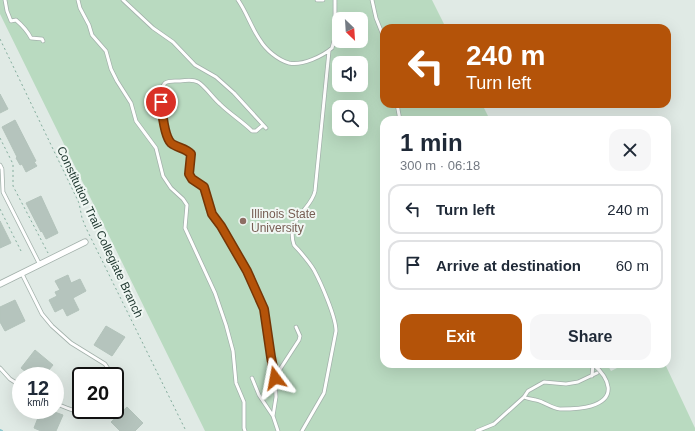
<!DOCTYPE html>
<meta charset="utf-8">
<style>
body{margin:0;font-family:Helvetica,sans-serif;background:#f6f6f7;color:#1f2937;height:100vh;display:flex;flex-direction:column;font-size:15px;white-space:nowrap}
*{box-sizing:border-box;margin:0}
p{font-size:13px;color:#747a83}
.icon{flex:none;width:22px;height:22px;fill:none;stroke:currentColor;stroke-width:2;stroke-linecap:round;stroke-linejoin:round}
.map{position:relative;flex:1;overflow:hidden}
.drawer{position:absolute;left:380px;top:116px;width:291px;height:252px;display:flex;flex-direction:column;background:#fff;border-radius:12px;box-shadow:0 4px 16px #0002}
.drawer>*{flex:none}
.top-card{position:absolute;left:380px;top:24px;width:291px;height:84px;border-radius:12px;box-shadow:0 4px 16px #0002;background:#b45309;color:#fff;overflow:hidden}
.needle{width:26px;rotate:155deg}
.controls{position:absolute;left:332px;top:12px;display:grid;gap:8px}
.controls a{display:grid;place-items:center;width:36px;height:36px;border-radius:8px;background:#fff;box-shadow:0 4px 16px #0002;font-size:20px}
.speed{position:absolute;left:12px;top:367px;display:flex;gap:8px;font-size:20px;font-weight:700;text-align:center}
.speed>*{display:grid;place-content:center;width:52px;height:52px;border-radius:50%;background:#fff;box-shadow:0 4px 16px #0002;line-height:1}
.speed small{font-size:10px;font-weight:400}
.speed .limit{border:2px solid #111;border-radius:6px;background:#fff;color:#111}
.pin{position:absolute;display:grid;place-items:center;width:34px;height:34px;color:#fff;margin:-17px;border:2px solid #fff;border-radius:50%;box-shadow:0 1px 4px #0007}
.me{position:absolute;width:44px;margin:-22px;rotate:347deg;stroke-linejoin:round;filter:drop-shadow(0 0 3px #0008)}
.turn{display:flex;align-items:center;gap:14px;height:84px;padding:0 20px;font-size:18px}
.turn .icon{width:52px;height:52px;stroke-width:2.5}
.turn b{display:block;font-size:28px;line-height:34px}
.round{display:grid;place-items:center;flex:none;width:42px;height:42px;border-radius:12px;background:#f6f6f7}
.overview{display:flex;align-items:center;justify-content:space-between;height:68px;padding:0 20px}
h1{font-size:24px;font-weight:600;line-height:30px}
.cta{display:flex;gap:8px;margin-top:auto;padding:8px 20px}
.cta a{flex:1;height:46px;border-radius:12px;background:#b45309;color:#fff;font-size:16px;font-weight:600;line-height:46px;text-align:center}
.cta a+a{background:#f6f6f7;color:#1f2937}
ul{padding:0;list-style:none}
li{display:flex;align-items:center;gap:12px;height:50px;margin:0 8px 6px;padding:0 12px;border:2px solid #e0e1e3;border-radius:12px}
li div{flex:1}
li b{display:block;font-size:15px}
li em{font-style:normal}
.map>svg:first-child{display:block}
.green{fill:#b9dac0;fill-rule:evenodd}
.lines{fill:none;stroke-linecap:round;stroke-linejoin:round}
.stream{stroke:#8ac6cc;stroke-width:2}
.building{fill:#b5c4bd;stroke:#b3c3bb}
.lane-casing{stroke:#a3b1ab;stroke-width:4.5}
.street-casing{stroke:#a3b1ab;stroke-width:7}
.path{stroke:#82ac9c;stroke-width:1;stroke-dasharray:2 3;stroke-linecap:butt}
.lane{stroke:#fff;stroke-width:3}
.street{stroke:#fff;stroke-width:5.5}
.route-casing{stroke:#753606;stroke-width:10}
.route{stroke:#b45309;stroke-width:7}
.education-dot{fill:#8d6e63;stroke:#f0f7f3;stroke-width:1.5}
.labels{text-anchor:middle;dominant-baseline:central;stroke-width:4;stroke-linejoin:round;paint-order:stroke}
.education-label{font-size:12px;fill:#785e54;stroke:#f0f7f3;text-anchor:start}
.street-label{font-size:12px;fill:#213931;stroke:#f0f7f3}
</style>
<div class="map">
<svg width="695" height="431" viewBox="0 0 695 431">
<rect width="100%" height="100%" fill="#e0eae5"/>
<path class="green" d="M0 0H432L446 28H384V104H482L490 120H384V364H607L611 371 625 364H665L695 428V431H205L0 14ZM339 19H361V41H339ZM339 63H361V85H339ZM339 107H361V129H339Z"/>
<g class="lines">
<path class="stream" d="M0 430 2 431"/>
</g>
<path class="building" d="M0 94 8 109 0 113Z
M15 120 36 161 34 162 37 166 26 172 22 164 20 165 16 158 17 157 2 127Z
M41 196 58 233 46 239 42 231 41 232 26 203Z
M0 221 11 243 0 248Z
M68 275 71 283 80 279 86 291 73 298 79 310 67 316 63 308 55 312 49 300 57 296 55 292 60 290 55 281Z
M15 300 25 321 5 331 0 322V307Z
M106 326 125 337 112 356 94 345Z
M35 350 53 365 44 376H31L21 368Z
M81 368 103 376H81V392L73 389Z
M127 407 143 423 135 431H120L111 422Z
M41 410H49L63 415 56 431H41L34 428Z"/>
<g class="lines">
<g class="lane-casing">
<path id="lane" d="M5 0 7 11 11 21 16 20C23 26 27 30 31 38L42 39 43 41
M78 0 80 8 89 25 92 35 106 51 111 69 117 81 131 103 136 121 156 148 163 176 171 188 183 199 187 205 185 228 215 293 226 325 233 351 236 383 244 402V428L245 431
M123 0 153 28 173 42 195 65 216 77 234 93 266 128
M238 0C247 13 251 27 260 40 266 50 278 60 289 63 302 66 323 56 332 48L335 37V0
M317 0H323
M372 0 376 18 384 38
M397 104 400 120
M263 125 256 131H252C242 121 230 114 220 104 213 98 205 86 198 82 193 79 186 80 180 81 175 81 169 80 165 83 157 90 163 131 168 139 174 147 185 147 191 154L189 174 192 179 204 187 212 214 221 226 247 271 264 309 271 357 275 377 276 397 273 416 278 431
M0 165 2 169 3 192 40 265
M22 274 42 314 52 326 71 343 105 364 113 376
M0 368 10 379 21 386
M592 376 593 364
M275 377 299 340 300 336 296 327
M252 378 259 395 273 416
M115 381 118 391 115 400
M524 397 528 391 544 382 566 384 578 382 597 373
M55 403C68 409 89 418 103 410
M302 431 324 393 336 331C336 317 321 283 314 270 308 260 301 253 294 245 285 219 312 209 315 191L329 51
M477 431 494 424 524 397C528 399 532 399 536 400 545 402 551 408 560 409 569 409 582 409 591 406 618 398 609 378 593 364"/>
</g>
<g class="street-casing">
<path id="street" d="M0 284 85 242"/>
</g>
<path class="path" d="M0 39 79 203 82 218 86 228 186 431
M0 138 13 164V186L48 253
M0 209 21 251"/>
<use href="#lane" class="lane"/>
<use href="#street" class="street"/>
</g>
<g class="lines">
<g class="route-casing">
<path id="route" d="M161 102C162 112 164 136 171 143 177 148 186 148 191 154L189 174 192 179 204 187 212 214 221 226 247 271 264 309 271 357 275 378"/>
</g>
<use href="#route" class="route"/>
</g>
<circle class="education-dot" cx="243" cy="221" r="4"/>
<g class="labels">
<g class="education-label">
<text x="251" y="214">Illinois State<tspan x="251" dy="14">University</tspan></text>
</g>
<g class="street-label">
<text transform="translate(100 232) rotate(65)">Constitution Trail Collegiate Branch</text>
</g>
</g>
</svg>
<div class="controls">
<a><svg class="needle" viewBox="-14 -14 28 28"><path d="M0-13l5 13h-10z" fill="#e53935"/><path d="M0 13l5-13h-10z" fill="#747a83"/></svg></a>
<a><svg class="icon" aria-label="sound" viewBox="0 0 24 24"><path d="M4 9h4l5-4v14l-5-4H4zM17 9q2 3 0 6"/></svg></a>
<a><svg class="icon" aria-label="search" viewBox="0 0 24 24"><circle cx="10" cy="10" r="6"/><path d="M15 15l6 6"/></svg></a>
</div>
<div class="speed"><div>12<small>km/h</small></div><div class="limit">20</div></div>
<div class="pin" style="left:161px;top:102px;background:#d93025"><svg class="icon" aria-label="arrive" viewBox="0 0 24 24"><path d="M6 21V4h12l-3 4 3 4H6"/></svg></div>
<svg class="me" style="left:275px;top:378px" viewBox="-20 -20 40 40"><path d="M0-17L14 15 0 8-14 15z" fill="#b45309" stroke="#fff" stroke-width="4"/></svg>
<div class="top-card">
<div class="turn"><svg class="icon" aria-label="left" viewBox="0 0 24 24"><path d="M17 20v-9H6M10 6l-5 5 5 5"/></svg><div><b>240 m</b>Turn left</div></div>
</div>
<section class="drawer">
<div class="overview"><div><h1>1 min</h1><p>300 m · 06:18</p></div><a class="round"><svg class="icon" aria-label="close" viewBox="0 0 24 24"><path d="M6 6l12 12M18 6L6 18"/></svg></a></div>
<ul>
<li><svg class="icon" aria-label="left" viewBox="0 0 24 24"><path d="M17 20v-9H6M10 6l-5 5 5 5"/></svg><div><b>Turn left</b></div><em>240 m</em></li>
<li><svg class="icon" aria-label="arrive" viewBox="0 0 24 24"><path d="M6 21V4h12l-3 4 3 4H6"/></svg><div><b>Arrive at destination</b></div><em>60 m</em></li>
</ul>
<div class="cta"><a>Exit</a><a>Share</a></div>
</section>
</div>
